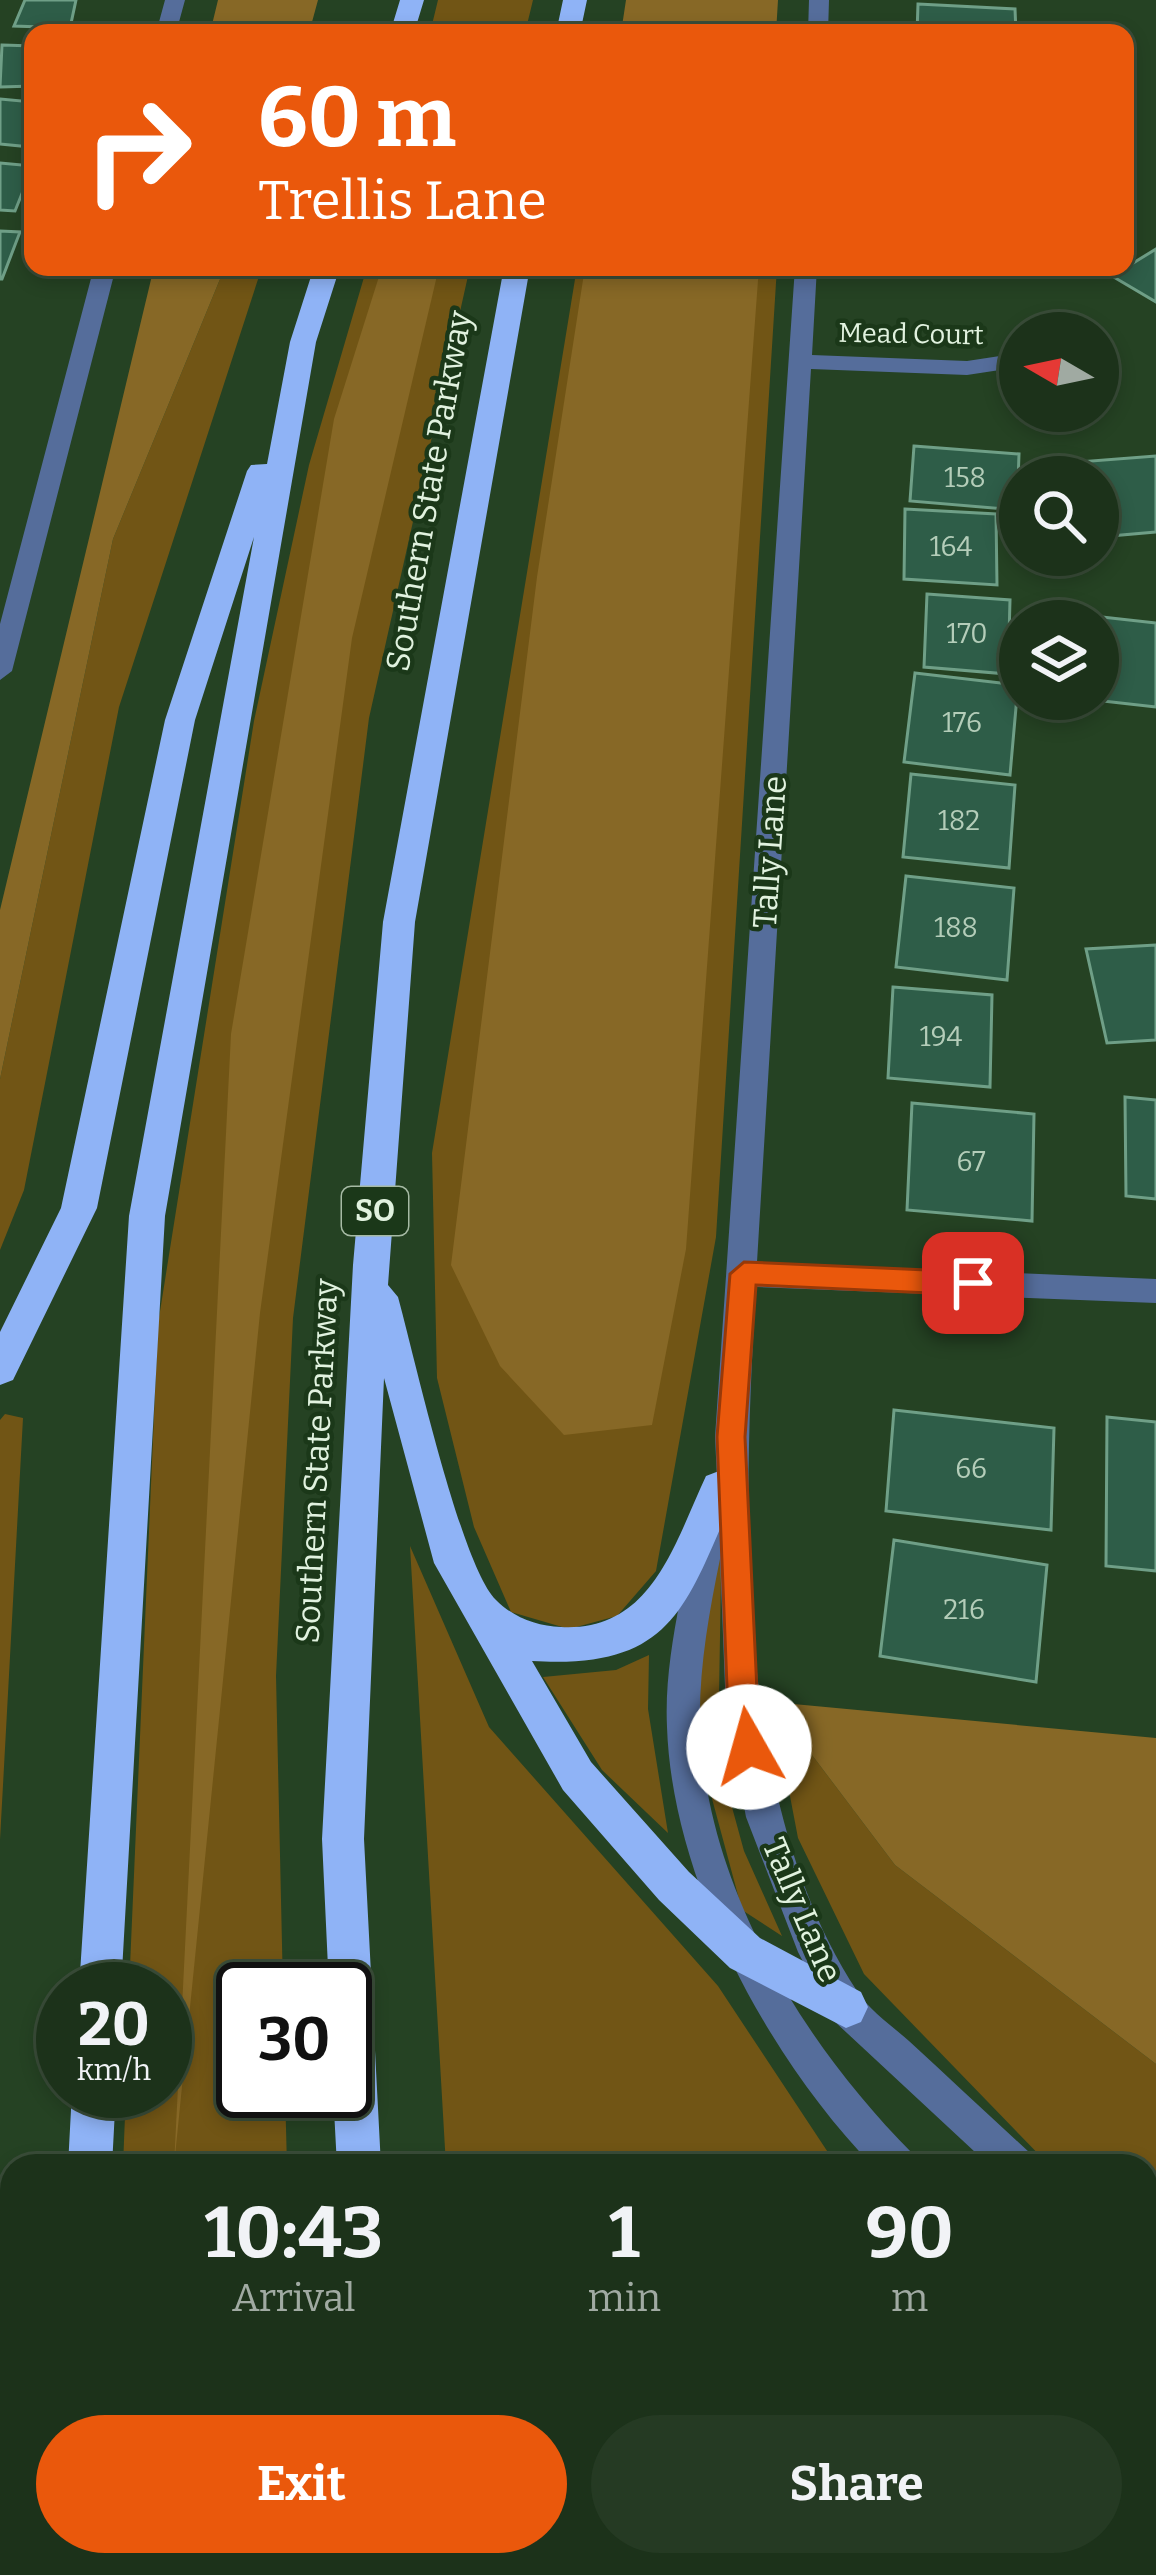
<!DOCTYPE html>
<style>
body{margin:0;font-family:Bitter,serif;background:#253a23;color:#f1f3f6;height:100vh;display:flex;flex-direction:column;font-size:45px;white-space:nowrap}
*{box-sizing:border-box;margin:0}
p{font-size:39px;color:#a0aaa2}
.icon{flex:none;width:66px;height:66px;fill:none;stroke:currentColor;stroke-width:2;stroke-linecap:round;stroke-linejoin:round}
.map{position:relative;flex:1;overflow:hidden}
.sheet{position:absolute;left:0px;top:2154px;width:1158px;height:423px;display:flex;flex-direction:column;background:#1c321a;border-radius:36px 36px 0 0;box-shadow:0 6px 18px #0003,0 0 0 3px #3a4d39}
.sheet>*{flex:none}
.guide{position:absolute;left:24px;top:24px;width:1110px;height:252px;border-radius:24px;box-shadow:0 6px 18px #0003,0 0 0 3px #3a4d39;background:#ea580c;color:#fff;overflow:hidden}
.needle{width:78px;rotate:279deg}
.buttons{position:absolute;left:999px;top:312px;display:grid;gap:24px}
.buttons a{display:grid;place-items:center;width:120px;height:120px;border-radius:50%;background:#1c321a;box-shadow:0 6px 18px #0003,0 0 0 3px #3a4d39;font-size:60px}
.speed{position:absolute;left:36px;top:1962px;display:flex;gap:24px;font-size:60px;font-weight:700;text-align:center}
.speed>*{display:grid;place-content:center;width:156px;height:156px;border-radius:50%;background:#1c321a;box-shadow:0 6px 18px #0003,0 0 0 3px #3a4d39;line-height:1}
.speed small{font-size:30px;font-weight:400}
.speed .limit{border:6px solid #111;border-radius:18px;background:#fff;color:#111}
.pin{position:absolute;display:grid;place-items:center;width:102px;height:102px;color:#fff;margin:-51px;border-radius:24px;box-shadow:0 6px 18px #0006}
.me{position:absolute;width:132px;margin:-66px;rotate:353deg;stroke-linejoin:round;filter:drop-shadow(0 0 9px #0008)}
.turn{display:flex;align-items:center;gap:42px;height:252px;padding:0 36px;font-size:54px}
.turn .icon{width:156px;height:156px;stroke-width:2.5}
.turn b{display:block;font-size:84px;line-height:102px}
.eta{display:flex;justify-content:space-evenly;align-items:center;height:204px;text-align:center}
.eta b{font-size:72px;font-weight:700;line-height:84px}
.button{display:flex;gap:24px;margin-top:auto;padding:24px 36px}
.button a{flex:1;height:138px;border-radius:72px;background:#ea580c;color:#fff;font-size:48px;font-weight:700;line-height:138px;text-align:center}
.button a+a{background:#253a23;color:#f1f3f6}
.map>svg:first-child{display:block}
.green{fill:#715515}
.forest{fill:#876826}
.building{fill:#2e5d48;stroke:#6f9f87;stroke-width:3}
.lines{fill:none;stroke-linecap:round;stroke-linejoin:round}
.minor{fill:#556d9b;fill-rule:evenodd}
.motorway{fill:#8fb3f6;fill-rule:evenodd}
.route{fill:#ea580c;stroke:#983908;stroke-width:3}
.labels{text-anchor:middle;dominant-baseline:central;stroke-width:9;stroke-linejoin:round;paint-order:stroke}
.far-street-label{font-size:27px;fill:#e1f2df;stroke:#1b3819}
.number-label{font-size:27px;fill:#b4cdb9}
.shield{fill:#1b3819;stroke:#a6baa4;stroke-width:3}
.shield-label{font-size:30px;font-weight:bold;fill:#e1f2df}
.street-label{font-size:33px;fill:#e1f2df;stroke:#1b3819}
</style>
<div class="map">
<svg width="1156" height="2575" viewBox="0 0 1156 2575">
<rect width="100%" height="100%" fill="#254223"/>
<path class="green" d="M438 0H533L525 33H430Z
M225 267H262L119 707 24 1190 0 1250V1079L113 539Z
M367 267H470L369 718 293 1318 276 1676 283 1989H243V2091H285L287 2166H123L126 2091H165V1989H129L158 1324 254 721 309 465Z
M577 267H777L716 1237 656 1571 617 1616 569 1629 511 1612 474 1527 437 1378 432 1153Z
M5 1414 23 1418 0 1840V1420Z
M722 1518 718 1756 744 1851 782 1936 742 1910 697 1743 693 1644Z
M410 1546 489 1727 718 1986 837 2166H446Z
M649 1655 648 1709 668 1833 602 1770 543 1677 616 1670Z
M772 1702 895 1865 1156 2064V2274L1146 2264V2166H1050L864 1974 798 1838Z
M115 2565H304L305 2575H115Z
M646 2565H1084L1100 2575H628Z"/>
<path class="forest" d="M218 0H318L309 33H210Z
M626 0H778L776 33H621Z
M154 267H225L113 539 0 1079V910Z
M382 267H439L352 638 260 1313 174 2166 231 1034 334 419Z
M585 267H759L686 1249 652 1425 564 1435 500 1366 451 1265 537 577Z
M772 1702 1156 1738V2064L895 1865Z"/>
<path class="building" d="M25 0H76L70 28 14 26Z
M918 4 1015 9 1016 33H917Z
M2 45 33 46V86L0 87Z
M0 99 33 102 31 147 0 144Z
M0 163 33 166 15 211 0 210Z
M0 231 20 232 2 279H0Z
M1156 249V302L1112 276Z
M905 267H987L988 274 906 272Z
M914 446 1019 454 1017 510 910 501Z
M1156 456V532L1098 537V477H1056L1052 464Z
M905 509 996 514 997 585 904 579Z
M927 594 1010 600 1008 674 924 667Z
M1102 617 1156 623V707L1094 700 1098 699Z
M915 673 1018 685 1010 775 904 762Z
M911 774 1015 785 1009 868 903 857Z
M906 876 1014 888 1007 980 896 967Z
M1156 945V1040L1107 1043 1086 949Z
M893 987 992 995 990 1087 888 1078Z
M1125 1097 1156 1100V1199L1126 1196Z
M912 1103 1034 1114 1032 1221 907 1210Z
M894 1410 1054 1428 1051 1530 886 1511Z
M1107 1417 1156 1422V1571L1106 1566Z
M894 1540 1047 1565 1036 1682 880 1656Z"/>
<g class="lines">
<path class="minor" d="M165 0H185L176 33H156Z
M809 0H829L828 33H808Z
M94 267H116L12 671 0 680V624Z
M795 267H817L812 355 967 361 1020 353V367L967 375 811 369 757 1262 1156 1279V1303L756 1287C743 1505 732 1801 857 1991 869 2010 892 2026 909 2041 949 2078 990 2116 1030 2153L1036 2166H990L833 2020 798 1952 746 1817 726 1712 720 1559C709 1613 699 1668 700 1723 705 1885 802 2042 912 2153L918 2166H873C768 2058 672 1880 667 1727 665 1684 672 1642 680 1600 685 1574 687 1544 699 1520L719 1519 715 1437Z
M1146 2266 1156 2270V2317L1146 2313Z
M1146 2350 1156 2354V2395L1146 2391Z"/>
<path class="motorway" d="M400 0H424L414 33H390Z
M563 0H587L580 33H556Z
M314 267H340L316 342 165 1216 121 1989H79L129 1216 254 537 195 720 97 1208 13 1380 0 1385V1332L61 1208 165 720 247 471 251 465 267 464 290 342Z
M504 267H530L415 922 388 1285 398 1297C414 1355 461 1566 496 1600 514 1618 537 1626 561 1627 652 1632 674 1544 706 1476L719 1471 732 1476 738 1488C686 1602 678 1670 532 1661L591 1762 689 1872 760 1938 861 1992 868 2007 861 2022 846 2028 730 1968 659 1900 563 1790 434 1563 384 1378 364 1839 381 2166H337L333 2091H345V1989H329L322 1839 353 1265 383 922Z
M72 2091H116L112 2166H68Z
M0 2371 12 2376V2515L0 2510Z
M12 2545V2565H45L46 2575H0V2557Z
M1146 2546 1156 2553V2575H1113L1109 2565H1146Z
M63 2565H111V2575H63Z
M354 2565H402L403 2575H355Z
M574 2565H625L621 2575H570Z"/>
</g>
<path class="route" d="M744 1262 973 1272 986 1283 973 1295 756 1285 745 1437 758 1712 765 1747 760 1757 749 1761 739 1757 728 1712 717 1437 730 1274Z"/>
<g class="labels">
<g class="far-street-label">
<text transform="translate(911 334) rotate(1)">Mead Court</text>
</g>
<g class="number-label">
<text x="965" y="478">158</text>
<text x="951" y="547">164</text>
<text x="967" y="634">170</text>
<text x="962" y="723">176</text>
<text x="959" y="821">182</text>
<text x="956" y="928">188</text>
<text x="941" y="1037">194</text>
<text x="971" y="1162">67</text>
<text x="971" y="1469">66</text>
<text x="964" y="1610">216</text>
</g>
<rect class="shield" x="342" y="1187" width="66" height="48" rx="9"/>
<g class="shield-label">
<text x="375" y="1211">SO</text>
</g>
<g class="street-label">
<text transform="translate(429 491) rotate(-80)">Southern State Parkway</text>
<text transform="translate(770 852) rotate(-86)">Tally Lane</text>
<text transform="translate(317 1461) rotate(-87)">Southern State Parkway</text>
<text transform="translate(802 1910) rotate(67)">Tally Lane</text>
</g>
</g>
</svg>
<div class="buttons">
<a><svg class="needle" viewBox="-14 -14 28 28"><path d="M0-13l5 13h-10z" fill="#e53935"/><path d="M0 13l5-13h-10z" fill="#a0aaa2"/></svg></a>
<a><svg class="icon" aria-label="search" viewBox="0 0 24 24"><circle cx="10" cy="10" r="6"/><path d="M15 15l6 6"/></svg></a>
<a><svg class="icon" aria-label="layers" viewBox="0 0 24 24"><path d="M12 4l9 5-9 5-9-5zM3 14l9 5 9-5"/></svg></a>
</div>
<div class="speed"><div>20<small>km/h</small></div><div class="limit">30</div></div>
<div class="pin" style="left:973px;top:1283px;background:#d93025"><svg class="icon" aria-label="arrive" viewBox="0 0 24 24"><path d="M6 21V4h12l-3 4 3 4H6"/></svg></div>
<svg class="me" style="left:749px;top:1747px" viewBox="-20 -20 40 40"><circle r="19" fill="#fff"/><path d="M0-13L10 11 0 6-10 11z" fill="#ea580c"/></svg>
<div class="guide">
<div class="turn"><svg class="icon" aria-label="right" viewBox="0 0 24 24"><path d="M7 20v-9h11M14 6l5 5-5 5"/></svg><div><b>60 m</b>Trellis Lane</div></div>
</div>
<section class="sheet">
<div class="eta">
<div><b>10:43</b><p>Arrival</p></div>
<div><b>1</b><p>min</p></div>
<div><b>90</b><p>m</p></div>
</div>
<div class="button"><a>Exit</a><a>Share</a></div>
</section>
</div>
